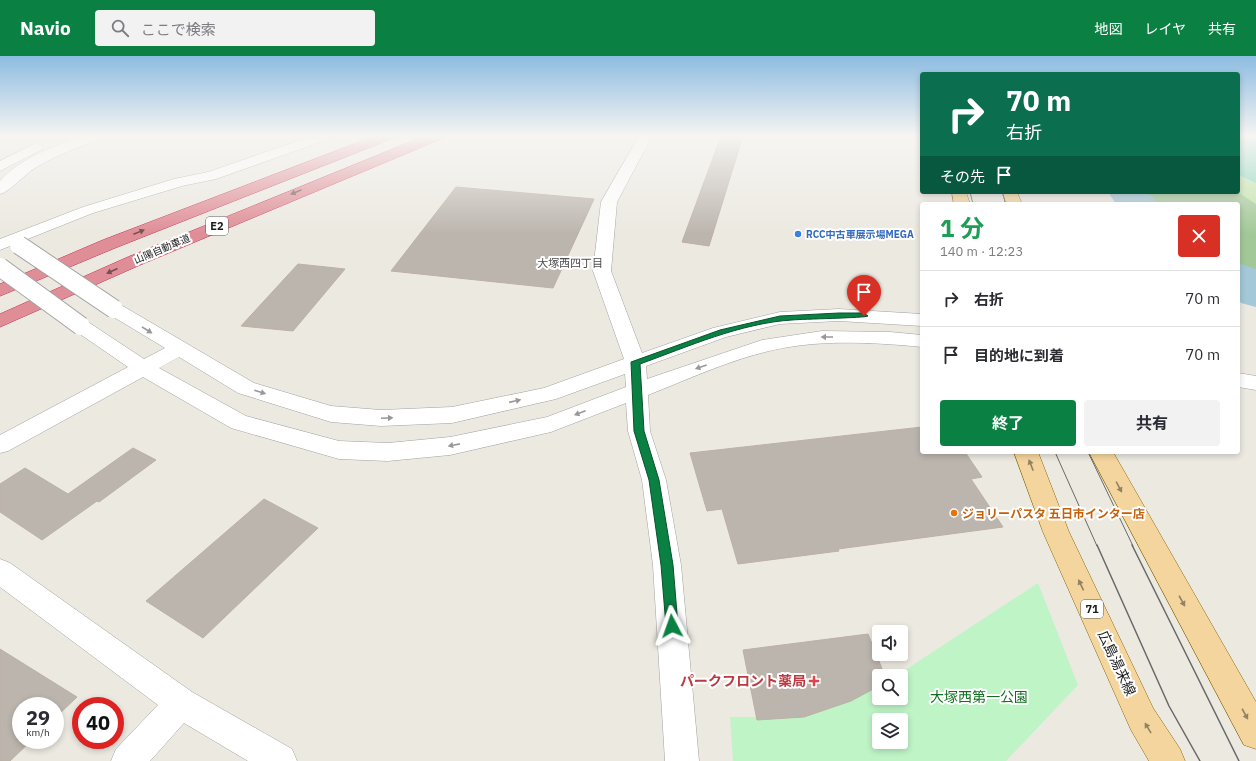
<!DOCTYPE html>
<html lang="ja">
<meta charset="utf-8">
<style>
body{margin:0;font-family:"IBM Plex Sans","Noto Sans JP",sans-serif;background:#f2f2f3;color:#2b2b33;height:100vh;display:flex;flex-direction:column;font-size:15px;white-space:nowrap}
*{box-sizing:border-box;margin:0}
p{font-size:13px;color:#7c7c81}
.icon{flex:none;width:22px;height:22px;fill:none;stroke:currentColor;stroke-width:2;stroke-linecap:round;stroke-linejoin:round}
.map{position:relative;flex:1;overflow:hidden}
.drawer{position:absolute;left:920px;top:146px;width:320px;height:252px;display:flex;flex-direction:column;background:#fff;border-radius:4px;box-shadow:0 2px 6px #0003}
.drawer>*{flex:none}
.hud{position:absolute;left:920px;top:16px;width:320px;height:122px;border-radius:4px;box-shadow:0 2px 6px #0003;background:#0b6e4f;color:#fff;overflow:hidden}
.tools{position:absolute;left:872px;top:569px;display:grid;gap:8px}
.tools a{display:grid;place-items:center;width:36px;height:36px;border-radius:4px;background:#fff;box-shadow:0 2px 6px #0003;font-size:20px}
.speed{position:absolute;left:12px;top:641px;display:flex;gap:8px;font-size:20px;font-weight:700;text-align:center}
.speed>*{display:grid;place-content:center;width:52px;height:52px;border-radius:50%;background:#fff;box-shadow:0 2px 6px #0003;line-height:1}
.speed small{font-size:10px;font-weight:400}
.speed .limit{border:6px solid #d22;background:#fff;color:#111}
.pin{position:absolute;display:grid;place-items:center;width:34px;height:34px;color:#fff;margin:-41px -17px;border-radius:50% 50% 50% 0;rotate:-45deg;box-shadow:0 0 4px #0007}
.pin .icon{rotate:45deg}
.me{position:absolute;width:44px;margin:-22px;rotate:356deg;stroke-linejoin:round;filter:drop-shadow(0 0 3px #0008)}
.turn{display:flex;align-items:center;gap:14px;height:84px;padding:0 20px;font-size:18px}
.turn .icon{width:52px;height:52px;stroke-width:2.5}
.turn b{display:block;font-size:28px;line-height:34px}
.then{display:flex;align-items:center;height:38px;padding:0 20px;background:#0003;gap:8px;font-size:15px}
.round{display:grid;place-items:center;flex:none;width:42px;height:42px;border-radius:4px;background:#f2f2f3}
.overview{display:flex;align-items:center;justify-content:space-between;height:68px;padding:0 20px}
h1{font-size:24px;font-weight:700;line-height:30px;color:#1e9e55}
.cta{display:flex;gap:8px;margin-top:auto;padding:8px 20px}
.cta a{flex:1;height:46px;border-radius:4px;background:#0b8043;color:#fff;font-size:16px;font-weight:700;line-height:46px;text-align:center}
.cta a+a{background:#f2f2f3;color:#2b2b33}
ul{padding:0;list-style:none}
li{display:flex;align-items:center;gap:12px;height:56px;padding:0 20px;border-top:1px solid #e1e1e2}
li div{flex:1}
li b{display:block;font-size:15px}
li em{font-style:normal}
header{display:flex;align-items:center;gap:24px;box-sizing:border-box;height:56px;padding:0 20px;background:#0b8043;color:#fff}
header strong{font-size:19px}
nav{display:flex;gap:22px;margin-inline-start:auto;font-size:14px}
.search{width:280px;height:36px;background:#f2f2f3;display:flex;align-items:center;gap:10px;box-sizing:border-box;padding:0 14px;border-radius:4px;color:#7c7c81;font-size:15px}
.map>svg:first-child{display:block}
.grass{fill:#c2e3a9}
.forest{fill:#a3c898}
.park{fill:#bff4c7;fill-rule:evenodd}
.pitch{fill:#83d6bc}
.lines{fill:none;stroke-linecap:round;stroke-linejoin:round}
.river{fill:#a4c8d7;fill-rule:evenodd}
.building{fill:#bcb5ae;stroke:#bcb0a4}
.minor-casing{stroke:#a2a2a2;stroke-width:1}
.major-casing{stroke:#87660a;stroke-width:1}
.highway-casing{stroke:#c82f59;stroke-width:1}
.minor{fill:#fff;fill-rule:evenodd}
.major{fill:#f4d59d;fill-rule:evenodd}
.highway{fill:#df8d96;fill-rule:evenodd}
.tram-far1{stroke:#696969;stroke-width:1}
.tram{stroke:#696969;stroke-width:1.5}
.minor-bridge-casing{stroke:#a2a2a2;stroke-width:20;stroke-linecap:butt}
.minor-bridge{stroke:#fff;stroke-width:18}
.oneway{fill:#734e52}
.oneway2{fill:#989898}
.oneway3{fill:#928162}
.route{fill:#0b8043;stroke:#07532c}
.shop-dot{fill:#3f7fe0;stroke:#fff;stroke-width:1.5}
.food-dot{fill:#e8710a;stroke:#fff;stroke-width:1.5}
.health-dot{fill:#e0444e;stroke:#fff;stroke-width:1.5}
.labels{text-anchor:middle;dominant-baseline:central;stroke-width:4;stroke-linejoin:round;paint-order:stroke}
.far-shop-label{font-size:10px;font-weight:bold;fill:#366cbe;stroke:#fff;text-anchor:start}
.far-street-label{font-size:10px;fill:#1b1b1b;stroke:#fff}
.shield{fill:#fff;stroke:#5f5f5f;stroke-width:1}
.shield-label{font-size:11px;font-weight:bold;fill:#1b1b1b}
.far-neighbourhood-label{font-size:11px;fill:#4e4e4e;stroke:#fff}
.food-label{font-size:12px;font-weight:bold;fill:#c56008;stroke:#fff;text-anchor:start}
.near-street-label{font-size:14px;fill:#1b1b1b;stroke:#fff}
.near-health-label{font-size:14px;font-weight:bold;fill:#be3a42;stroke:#fff;text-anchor:end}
.near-park-label{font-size:14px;fill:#126f20;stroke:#fff}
</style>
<header>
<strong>Navio</strong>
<div class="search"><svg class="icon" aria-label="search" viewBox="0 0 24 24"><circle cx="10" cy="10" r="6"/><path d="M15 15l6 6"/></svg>ここで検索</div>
<nav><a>地図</a><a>レイヤ</a><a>共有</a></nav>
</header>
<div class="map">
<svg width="1256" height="705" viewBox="0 0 1256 705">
<rect width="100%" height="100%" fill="#ece9e1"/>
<path class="grass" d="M1238 119 1256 127V148L1238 136Z"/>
<path class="forest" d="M1136 136H1238L1256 148V227L1252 221 1238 211V148H1151Z"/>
<path class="park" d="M1038 527 1078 629 1006 705H733L730 661H804L851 645 879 630V642H901V620H896ZM879 664H901V686H879Z"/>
<path class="pitch" d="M1238 80H1256V127L1238 119Z"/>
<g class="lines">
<path class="river" d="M1108 136H1146L1152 140 1157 148H1116Z
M1238 207 1256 213V251L1241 247 1238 243Z"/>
</g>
<path class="building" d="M721 80H743L709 190 682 186Z
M456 131 594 143 553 232 391 215Z
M298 208 345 213 293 275 241 270Z
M922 371V396H965L982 421 971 423 1003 471 838 493 839 495 738 508 722 453 707 455 690 397Z
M133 392 156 404 99 446 97 445 42 484 0 456V428L25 412 68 438Z
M264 443 318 472 203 582 146 545Z
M868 578 885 620H879V630L851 645 804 661 757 664 743 594Z
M0 593 77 641 55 662V650H21V684H32L10 705H0Z"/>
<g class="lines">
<g class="minor-casing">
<path id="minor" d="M84 80H103L101 83C78 91 55 100 35 112 25 118 8 137 0 138V125C20 102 56 89 84 80Z
M312 80H331L329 83 216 123 182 130 93 157 0 194V183L83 151 174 123 208 116Z
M639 80H652L617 146 611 215 642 297 713 272 780 256 839 253 922 258V270L839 265 780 268 726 281 646 310 647 323 762 284 822 275 890 276 922 279V291C871 286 815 283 765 296 725 306 686 324 648 339L650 375 666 424 681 509 699 705H665L653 509 642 424 628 375 626 347 551 376 450 399 388 405 339 403 231 372 143 321 8 395 0 397V379L128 311 74 274 71 270 74 266 81 264 88 266 144 303 165 292 107 257 105 253 107 249 114 247 121 249 254 327 331 350 381 354 452 351 544 332 624 303 593 215 601 146ZM179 301 238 337 331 366 381 370 452 367 556 343 625 318 626 331 547 361 450 381 388 387 339 385 246 360 159 312Z
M36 87 41 88 43 91 41 94 0 115V105Z
M1238 317 1256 320V334L1238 331Z
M0 503 10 507 192 636 292 693 297 705H248L184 667 150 705H111L116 693 158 649 0 531Z"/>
</g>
<g class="major-casing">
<path id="major" d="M952 136H966L970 148H954Z
M1003 136H1017L1022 148H1006Z
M1014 396H1038L1069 476 1153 652 1180 693 1185 705H1149L1131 674 1043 476Z
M1089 396H1113L1256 646V693L1244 689Z"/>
</g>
<g class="highway-casing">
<path id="highway" d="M375 80H393L391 83 115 192 0 240V228L103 184Z
M425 80H443L441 83 140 209 0 271V258L128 201Z"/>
</g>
<use href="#minor" class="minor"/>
<use href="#major" class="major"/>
<use href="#highway" class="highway"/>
<path class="tram-far1" d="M970 136 973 148
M1002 136 1006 148
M1055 396 1097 490
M1088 396 1133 490"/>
<path class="tram" d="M1097 489 1169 650 1200 705
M1132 489 1239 705"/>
<g class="minor-bridge-casing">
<path id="minor-bridge" d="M19 189 114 253
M0 211 81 270"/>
</g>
<use href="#minor-bridge" class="minor-bridge"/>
</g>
<defs><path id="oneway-solid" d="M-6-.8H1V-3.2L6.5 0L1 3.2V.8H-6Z"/></defs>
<g class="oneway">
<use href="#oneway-solid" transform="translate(296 136) rotate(157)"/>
<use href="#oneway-solid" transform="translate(139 176) rotate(-22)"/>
<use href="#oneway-solid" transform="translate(112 215) rotate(156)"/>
</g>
<g class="oneway2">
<use href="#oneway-solid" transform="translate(147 274) rotate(32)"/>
<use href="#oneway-solid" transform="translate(827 281) rotate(180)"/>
<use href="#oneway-solid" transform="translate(701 311) rotate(161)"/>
<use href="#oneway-solid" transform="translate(260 336) rotate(17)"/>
<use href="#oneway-solid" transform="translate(515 345) rotate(-13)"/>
<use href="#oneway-solid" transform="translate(580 357) rotate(159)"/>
<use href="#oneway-solid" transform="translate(387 362) rotate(-2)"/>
<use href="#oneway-solid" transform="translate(454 389) rotate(169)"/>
</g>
<g class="oneway3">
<use href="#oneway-solid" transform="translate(1031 409) rotate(-111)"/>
<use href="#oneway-solid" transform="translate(1119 431) rotate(62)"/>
<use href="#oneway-solid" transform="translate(1081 529) rotate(-115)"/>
<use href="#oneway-solid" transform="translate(1182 545) rotate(61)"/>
<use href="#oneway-solid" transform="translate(1245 658) rotate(61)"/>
<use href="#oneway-solid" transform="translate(1148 672) rotate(-121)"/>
</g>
<linearGradient id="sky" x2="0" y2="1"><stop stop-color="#8dbce1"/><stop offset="0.45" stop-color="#f6f5f2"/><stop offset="1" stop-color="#f6f5f2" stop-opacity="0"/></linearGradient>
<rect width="1256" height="178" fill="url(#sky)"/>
<path class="route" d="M839 257H864L868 260C865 262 802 263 792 264 741 267 687 291 640 308L644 375 659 424 673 509 678 570 676 573 672 575 667 573 666 570 661 509 649 424 634 375 631 306 720 274 780 260Z"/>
<circle class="shop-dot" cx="798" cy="178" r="4"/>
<circle class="food-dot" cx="954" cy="457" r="4"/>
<path class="health-dot" d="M812 619h4v4h4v4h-4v4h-4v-4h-4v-4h4z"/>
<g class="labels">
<g class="far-shop-label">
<text x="806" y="178">RCC中古車展示場MEGA</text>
</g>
<g class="far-street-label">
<text transform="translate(162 193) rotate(-23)">山陽自動車道</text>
</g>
<g class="shield">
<rect x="206" y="161" width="22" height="18" rx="3"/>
<rect x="1081" y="544" width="22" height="18" rx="3"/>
</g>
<g class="shield-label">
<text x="217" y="170">E2</text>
<text x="1092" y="553">71</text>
</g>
<g class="far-neighbourhood-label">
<text x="570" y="207">大塚西四丁目</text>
</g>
<g class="food-label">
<text x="962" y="457">ジョリーパスタ 五日市インター店</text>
</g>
<g class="near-street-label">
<text transform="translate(1117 607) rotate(65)">広島湯来線</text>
</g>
<g class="near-health-label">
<text x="806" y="625">パークフロント薬局</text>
</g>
<g class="near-park-label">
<text x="979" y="641">大塚西第一公園</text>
</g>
</g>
</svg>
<div class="tools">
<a><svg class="icon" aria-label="sound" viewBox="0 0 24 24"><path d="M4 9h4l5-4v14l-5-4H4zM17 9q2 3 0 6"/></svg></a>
<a><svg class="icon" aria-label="search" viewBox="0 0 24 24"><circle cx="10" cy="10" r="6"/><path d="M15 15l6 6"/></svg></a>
<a><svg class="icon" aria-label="layers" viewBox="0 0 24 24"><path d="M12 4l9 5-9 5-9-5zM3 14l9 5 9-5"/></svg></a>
</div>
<div class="speed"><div>29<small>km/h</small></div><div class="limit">40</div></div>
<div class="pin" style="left:864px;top:260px;background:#d93025"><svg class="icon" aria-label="arrive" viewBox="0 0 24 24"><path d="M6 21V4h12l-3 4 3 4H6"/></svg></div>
<svg class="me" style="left:672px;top:570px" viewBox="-20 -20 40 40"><path d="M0-17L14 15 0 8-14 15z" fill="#0b8043" stroke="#fff" stroke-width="4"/></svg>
<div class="hud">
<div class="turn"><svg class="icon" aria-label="right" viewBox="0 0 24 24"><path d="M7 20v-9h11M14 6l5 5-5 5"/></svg><div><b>70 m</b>右折</div></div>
<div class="then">その先<svg class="icon" aria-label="arrive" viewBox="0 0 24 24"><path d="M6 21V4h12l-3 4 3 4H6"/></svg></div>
</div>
<section class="drawer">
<div class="overview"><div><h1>1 分</h1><p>140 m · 12:23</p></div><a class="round" style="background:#d93025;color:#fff"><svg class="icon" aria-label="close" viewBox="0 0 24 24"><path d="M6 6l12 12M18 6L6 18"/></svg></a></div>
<ul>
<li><svg class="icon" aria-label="right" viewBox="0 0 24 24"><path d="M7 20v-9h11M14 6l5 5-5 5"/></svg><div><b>右折</b></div><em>70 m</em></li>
<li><svg class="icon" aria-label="arrive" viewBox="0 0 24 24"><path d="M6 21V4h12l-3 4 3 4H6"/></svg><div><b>目的地に到着</b></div><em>70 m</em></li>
</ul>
<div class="cta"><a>終了</a><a>共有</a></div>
</section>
</div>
